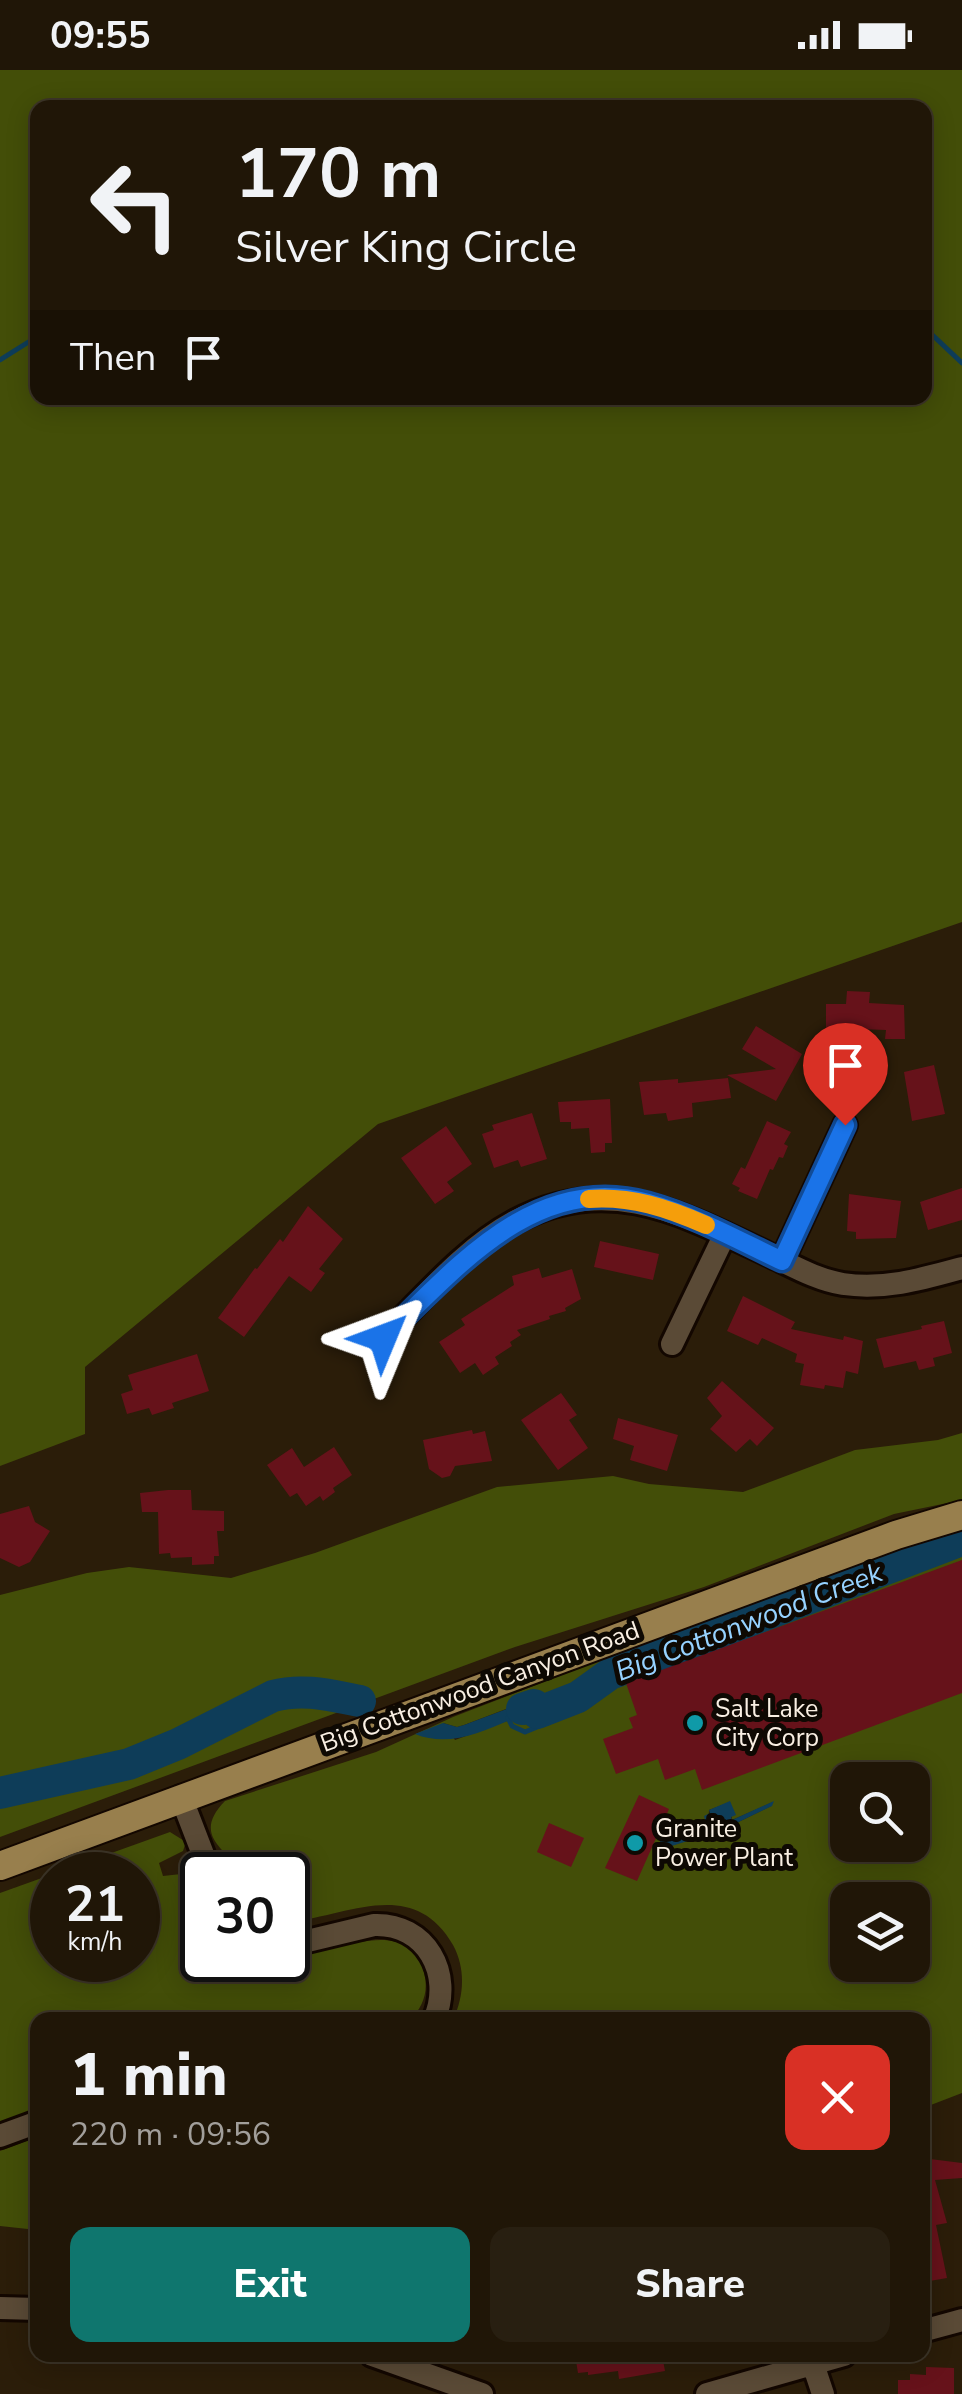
<!DOCTYPE html>
<meta charset="utf-8">
<style>
body{margin:0;font-family:"Nunito Sans",sans-serif;background:#281f11;color:#f1f3f6;height:100vh;display:flex;flex-direction:column;font-size:38px;white-space:nowrap}
*{box-sizing:border-box;margin:0}
p{font-size:32px;color:#a29f9b}
.icon{flex:none;width:55px;height:55px;fill:none;stroke:currentColor;stroke-width:2;stroke-linecap:round;stroke-linejoin:round}
.map{position:relative;flex:1;overflow:hidden}
.sheet{position:absolute;left:30px;top:1942px;width:900px;height:350px;display:flex;flex-direction:column;background:#201607;border-radius:20px;box-shadow:0 5px 25px #0003,0 0 0 2px #3d3528}
.sheet>*{flex:none}
.hud{position:absolute;left:30px;top:30px;width:902px;height:305px;border-radius:20px;box-shadow:0 5px 25px #0003,0 0 0 2px #3d3528;background:#201607;color:#f1f3f6;overflow:hidden}
.tools{position:absolute;left:830px;top:1692px;display:grid;gap:20px}
.tools a{display:grid;place-items:center;width:100px;height:100px;border-radius:20px;background:#201607;box-shadow:0 5px 25px #0003,0 0 0 2px #3d3528;font-size:50px}
.speed{position:absolute;left:30px;top:1782px;display:flex;gap:20px;font-size:50px;font-weight:700;text-align:center}
.speed>*{display:grid;place-content:center;width:130px;height:130px;border-radius:50%;background:#201607;box-shadow:0 5px 25px #0003,0 0 0 2px #3d3528;line-height:1}
.speed small{font-size:25px;font-weight:400}
.speed .limit{border:5px solid #111;border-radius:15px;background:#fff;color:#111}
.pin{position:absolute;display:grid;place-items:center;width:85px;height:85px;color:#fff;margin:-102px -42px;border-radius:50% 50% 50% 0;rotate:-45deg;box-shadow:0 0 10px #0007}
.pin .icon{rotate:45deg}
.me{position:absolute;width:110px;margin:-55px;rotate:46deg;stroke-linejoin:round;filter:drop-shadow(0 0 8px #0008)}
.turn{display:flex;align-items:center;gap:35px;height:210px;padding:0 40px;font-size:45px}
.turn .icon{width:130px;height:130px;stroke-width:2.5}
.turn b{display:block;font-size:70px;line-height:85px}
.then{display:flex;align-items:center;height:95px;padding:0 40px;background:#0003;gap:20px;font-size:38px}
.round{display:grid;place-items:center;flex:none;width:105px;height:105px;border-radius:20px;background:#281f11}
.summary{display:flex;align-items:center;justify-content:space-between;height:170px;padding:0 40px}
h1{font-size:60px;font-weight:800;line-height:75px}
.primary-button{display:flex;gap:20px;margin-top:auto;padding:20px 40px}
.primary-button a{flex:1;height:115px;border-radius:20px;background:#0f766e;color:#fff;font-size:40px;font-weight:800;line-height:115px;text-align:center}
.primary-button a+a{background:#281f11;color:#f1f3f6}
.status{display:flex;justify-content:space-between;align-items:center;height:70px;padding:0 50px;background:#201607;direction:ltr}
.status svg{height:28px;fill:currentColor}
.map>svg:first-child{display:block}
.green{fill:#434e08;fill-rule:evenodd}
.water{fill:#0e3d59}
.lines{fill:none;stroke-linecap:round;stroke-linejoin:round}
.stream{stroke:#0e3d59;stroke-width:5}
.river{stroke:#0e3d59;stroke-width:32}
.building{fill:#66121a}
.minor-casing{stroke:#130700;stroke-width:28}
.major-casing{stroke:#130700;stroke-width:32}
.minor{stroke:#5a4a36;stroke-width:22}
.major{stroke:#987f4d;stroke-width:28}
.route-casing{stroke:#114b97;stroke-width:25}
.route{stroke:#1a73e8;stroke-width:18}
.slow{stroke:#f59e0b;stroke-width:18}
.culture-dot{fill:#0f9aa8;stroke:#0e0903;stroke-width:4}
.labels{text-anchor:middle;dominant-baseline:central;stroke-width:10;stroke-linejoin:round;paint-order:stroke}
.street-label{font-size:25px;fill:#f9efe3;stroke:#0e0903}
.poi-label{font-size:25px;fill:#f9efe3;stroke:#0e0903;text-anchor:start}
.water-label{font-size:28px;font-style:italic;fill:#96d2ff;stroke:#0e0903}
</style>
<div class="status"><b>09:55</b><svg viewBox="0 0 49 12"><path d="M0 12V9h3v3zM5 12V6h3v6zM10 12V3h3v9zM15 12V0h3v12zM26 1h20v11H26zM47 4h2v5h-2z"/></svg></div>
<div class="map">
<svg width="962" height="2324" viewBox="0 0 962 2324">
<rect width="100%" height="100%" fill="#2b1d09"/>
<path class="green" d="M0 0H962V852L378 1054 85 1297V1364L0 1396ZM38 38H925V328H38Z
M962 1363V1430L894 1444 704 1517 515 1577 0 1767V1525L87 1503 129 1497 231 1508 315 1483 497 1417 613 1406 649 1414 743 1422 855 1380 938 1370Z
M962 1460V2023L923 2038 922 1950H453C464 1926 466 1899 453 1875 413 1806 348 1846 289 1852L288 1805H247C226 1780 191 1766 225 1731L376 1682 453 1647 872 1485ZM551 1622 560 1643 523 1645 455 1670 443 1653 457 1657 464 1655ZM848 1710H912V1775H848ZM730 1732 732 1750 773 1732 771 1736 722 1760 657 1780 661 1769 708 1757 709 1740ZM848 1830H912V1895H848Z
M170 1762 186 1772 183 1781 159 1793 163 1806 181 1804C209 1824 202 1860 202 1890H288V1885C330 1886 414 1839 425 1907 428 1924 422 1938 410 1950H38L37 2041 0 2055V1823ZM52 1805H138V1890H52Z
M37 2067V2160L0 2156V2081Z"/>
<path class="water" d="M552 1622 560 1643 551 1647 548 1642 525 1651 522 1645C487 1659 452 1679 415 1664L443 1653 457 1657 464 1655Z
M730 1731 736 1745 731 1747 732 1750 774 1731 772 1736 722 1760 656 1781 662 1768 707 1757 704 1746 710 1743 709 1740Z"/>
<g class="lines">
<path class="stream" d="M925 258 962 293
M0 290 38 266
M550 1628 610 1604
M537 1643 542 1655 562 1647 579 1627
M508 1648 512 1656 525 1662 542 1655"/>
<path class="river" d="M522 1639 534 1635 537 1643 578 1627 610 1604 962 1470
M0 1723 129 1694 178 1674 273 1626C303 1618 329 1625 360 1631"/>
</g>
<path class="building" d="M847 921 870 922 869 933 904 935 905 969H885L886 960 858 959 857 968H826V934H846Z
M756 956 802 984 776 1031 727 1005 776 999 742 979Z
M934 995 945 1044 912 1051 904 1002Z
M728 1008 731 1028 692 1033 693 1047 668 1051 666 1043 644 1045 639 1012 678 1009V1013Z
M610 1029 612 1073H605V1082L591 1083 589 1058 571 1059V1052H560L558 1032Z
M532 1043 547 1089 521 1097 518 1090 494 1098 482 1064 494 1060 492 1055Z
M767 1051 791 1062 784 1074 788 1076 783 1088 779 1087 773 1100 770 1099 757 1129 738 1121 740 1118 732 1114 741 1097 745 1099Z
M446 1056 472 1094 447 1112 454 1121 435 1134 401 1088Z
M962 1118V1150L928 1160 920 1132Z
M849 1124 901 1131 896 1168 856 1169V1162L847 1161Z
M308 1136 343 1169 319 1199 325 1203 311 1222 289 1206 244 1267 218 1248 255 1198 257 1199 280 1169 283 1172Z
M600 1171 659 1184 653 1210 594 1197Z
M539 1198 542 1208 572 1199 581 1229 565 1238 566 1241 549 1246 550 1249 517 1260 521 1265 510 1272 512 1276 495 1287 499 1294 483 1305 475 1293 460 1303 439 1272 465 1255 461 1249 514 1215 512 1206Z
M743 1226 795 1252 791 1259 843 1270 844 1266 863 1271 858 1304 846 1301 843 1318 825 1315 824 1319 800 1315 804 1294 795 1292 797 1284 762 1268 758 1275 727 1261Z
M944 1251 952 1283 933 1288 935 1296 919 1300 916 1291 884 1298 876 1269 922 1259 921 1256Z
M197 1284 209 1321 172 1333 174 1338 152 1345 149 1338 127 1344 121 1324 133 1320 128 1305Z
M722 1311 774 1358 757 1376 750 1369 736 1382 710 1359 722 1346 707 1328Z
M561 1323 577 1345 569 1350 588 1378 558 1400 521 1350Z
M618 1348 678 1365 667 1401 630 1390 634 1376 613 1369Z
M472 1360 473 1364 485 1361 492 1391 455 1396 450 1406 442 1408 429 1399 423 1370Z
M334 1377 352 1405 333 1418 335 1422 323 1431 320 1426 306 1436 297 1423 290 1427 267 1395 292 1378 304 1397Z
M168 1420H191L192 1440 224 1441V1461H217L219 1486H214V1494L192 1495V1487L171 1488 170 1483 159 1484 158 1442H142L140 1423Z
M29 1436 35 1452 50 1461 30 1492 19 1497 0 1488V1444Z
M962 1490V1623L702 1720 695 1699 665 1710 658 1689 616 1704 603 1669 633 1658 629 1648 637 1645 626 1613Z
M639 1725 669 1739 637 1811 605 1798Z
M549 1753 584 1768 571 1797 537 1782Z
M922 2083H929L930 2089 962 2093V2108L935 2110 947 2153 936 2155 947 2208 924 2212Z
M575 2285H662L665 2301 619 2309 618 2301 588 2305V2302L578 2303Z
M926 2297 954 2298V2324H898V2310H910V2304L926 2305Z"/>
<g class="lines">
<g class="minor-casing">
<path id="minor" d="M782 1191 845 1055
M383 1268C423 1229 464 1179 514 1152 608 1101 685 1145 772 1186 795 1197 818 1210 843 1214 885 1220 922 1209 962 1198
M672 1274 725 1164
M181 1727 211 1805
M288 1871 299 1873 374 1855C426 1853 454 1904 434 1950
M0 2066 38 2052
M0 2238 38 2239
M922 2261 962 2250
M372 2285 482 2324
M813 2294 823 2324
M707 2324 844 2285"/>
</g>
<g class="major-casing">
<path id="major" d="M0 1796 896 1465 962 1445"/>
</g>
<use href="#minor" class="minor"/>
<use href="#major" class="major"/>
</g>
<g class="lines">
<g class="route-casing">
<path id="route" d="M383 1268C455 1200 535 1101 648 1133 695 1146 738 1170 782 1191L845 1055"/>
</g>
<use href="#route" class="route"/>
<path class="slow" d="M589 1129C632 1126 667 1138 706 1155"/>
</g>
<g class="culture-dot">
<circle cx="695" cy="1653" r="10"/>
<circle cx="635" cy="1773" r="10"/>
</g>
<g class="labels">
<g class="street-label">
<text transform="translate(480 1617) rotate(-20)">Big Cottonwood Canyon Road</text>
</g>
<g class="poi-label">
<text x="715" y="1639">Salt Lake<tspan x="715" dy="29">City Corp</tspan></text>
<text x="655" y="1759">Granite<tspan x="655" dy="29">Power Plant</tspan></text>
</g>
<g class="water-label">
<text transform="translate(749 1552) rotate(-21)">Big Cottonwood Creek</text>
</g>
</g>
</svg>
<div class="tools">
<a><svg class="icon" aria-label="search" viewBox="0 0 24 24"><circle cx="10" cy="10" r="6"/><path d="M15 15l6 6"/></svg></a>
<a><svg class="icon" aria-label="layers" viewBox="0 0 24 24"><path d="M12 4l9 5-9 5-9-5zM3 14l9 5 9-5"/></svg></a>
</div>
<div class="speed"><div>21<small>km/h</small></div><div class="limit">30</div></div>
<div class="pin" style="left:845px;top:1055px;background:#d93025"><svg class="icon" aria-label="arrive" viewBox="0 0 24 24"><path d="M6 21V4h12l-3 4 3 4H6"/></svg></div>
<svg class="me" style="left:383px;top:1268px" viewBox="-20 -20 40 40"><path d="M0-17L14 15 0 8-14 15z" fill="#1a73e8" stroke="#fff" stroke-width="4"/></svg>
<div class="hud">
<div class="turn"><svg class="icon" aria-label="left" viewBox="0 0 24 24"><path d="M17 20v-9H6M10 6l-5 5 5 5"/></svg><div><b>170 m</b>Silver King Circle</div></div>
<div class="then">Then<svg class="icon" aria-label="arrive" viewBox="0 0 24 24"><path d="M6 21V4h12l-3 4 3 4H6"/></svg></div>
</div>
<section class="sheet">
<div class="summary"><div><h1>1 min</h1><p>220 m · 09:56</p></div><a class="round" style="background:#d93025;color:#fff"><svg class="icon" aria-label="close" viewBox="0 0 24 24"><path d="M6 6l12 12M18 6L6 18"/></svg></a></div>
<div class="primary-button"><a>Exit</a><a>Share</a></div>
</section>
</div>
